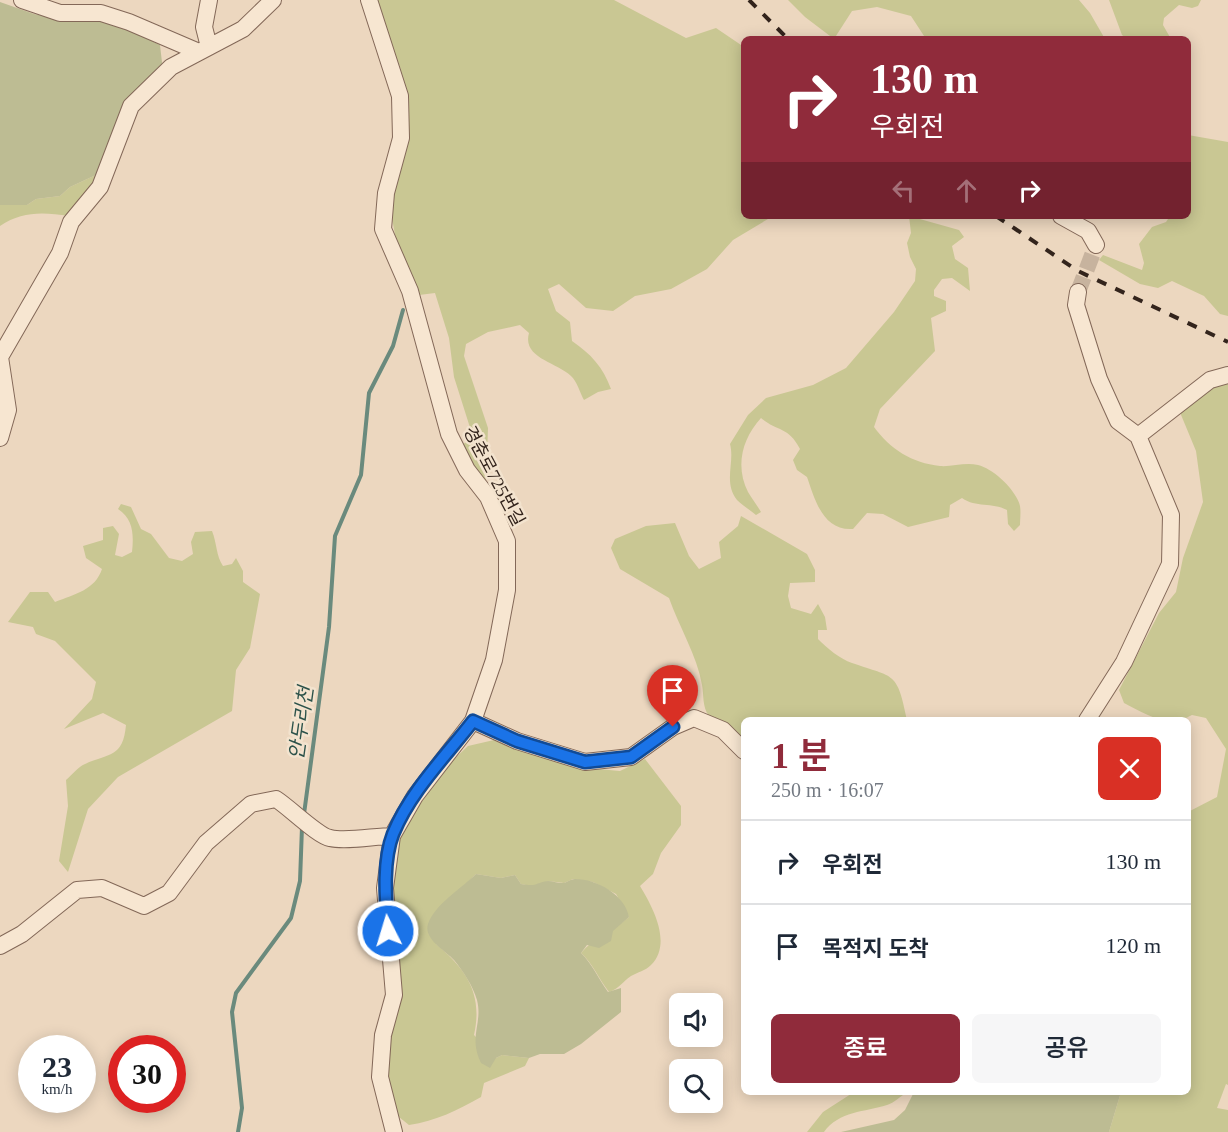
<!DOCTYPE html>
<html lang="ko">
<meta charset="utf-8">
<style>
body{margin:0;font-family:"Times New Roman","Noto Sans KR",serif;background:#f6f6f7;color:#1f2937;height:100vh;display:flex;flex-direction:column;font-size:22px;white-space:nowrap}
*{box-sizing:border-box;margin:0}
p{font-size:20px;color:#747a83}
.icon{flex:none;width:33px;height:33px;fill:none;stroke:currentColor;stroke-width:2;stroke-linecap:round;stroke-linejoin:round}
.map{position:relative;flex:1;overflow:hidden}
.sheet{position:absolute;left:741px;top:717px;width:450px;height:378px;display:flex;flex-direction:column;background:#fff;border-radius:9px;box-shadow:0 3px 15px #0003}
.sheet>*{flex:none}
.hud{position:absolute;left:741px;top:36px;width:450px;height:183px;border-radius:9px;box-shadow:0 3px 15px #0003;background:#902b3b;color:#fff;overflow:hidden}
.tools{position:absolute;left:669px;top:993px;display:grid;gap:12px}
.tools a{display:grid;place-items:center;width:54px;height:54px;border-radius:9px;background:#fff;box-shadow:0 3px 15px #0003;font-size:30px}
.speed{position:absolute;left:18px;top:1035px;display:flex;gap:12px;font-size:30px;font-weight:700;text-align:center}
.speed>*{display:grid;place-content:center;width:78px;height:78px;border-radius:50%;background:#fff;box-shadow:0 3px 15px #0003;line-height:1}
.speed small{font-size:15px;font-weight:400}
.speed .limit{border:9px solid #d22;background:#fff;color:#111}
.pin{position:absolute;display:grid;place-items:center;width:51px;height:51px;color:#fff;margin:-62px -26px;border-radius:50% 50% 50% 0;rotate:-45deg;box-shadow:0 0 6px #0007}
.pin .icon{rotate:45deg}
.me{position:absolute;width:66px;margin:-33px;rotate:355deg;stroke-linejoin:round;filter:drop-shadow(0 0 4px #0008)}
.turn{display:flex;align-items:center;gap:21px;height:126px;padding:0 30px;font-size:27px}
.turn .icon{width:78px;height:78px;stroke-width:2.5}
.turn b{display:block;font-size:42px;line-height:51px}
.lanes{display:flex;align-items:center;height:57px;padding:0 30px;background:#0003;justify-content:center;gap:30px;direction:ltr}
.lanes .off{opacity:.35}
.round{display:grid;place-items:center;flex:none;width:63px;height:63px;border-radius:9px;background:#f6f6f7}
.headline{display:flex;align-items:center;justify-content:space-between;height:102px;padding:0 30px}
h1{font-size:36px;font-weight:600;line-height:45px;color:#902b3b}
.button{display:flex;gap:12px;margin-top:auto;padding:12px 30px}
.button a{flex:1;height:69px;border-radius:9px;background:#902b3b;color:#fff;font-size:24px;font-weight:600;line-height:69px;text-align:center}
.button a+a{background:#f6f6f7;color:#1f2937}
ul{padding:0;list-style:none}
li{display:flex;align-items:center;gap:18px;height:84px;padding:0 30px;border-top:2px solid #e0e1e3}
li div{flex:1}
li b{display:block;font-size:22px}
li em{font-style:normal}
.map>svg:first-child{display:block}
.green{fill:#c9c793}
.cemetery{fill:#bdbc93}
.lines{fill:none;stroke-linecap:round;stroke-linejoin:round}
.stream{stroke:#6a8a7d;stroke-width:4}
.minor-tunnel{stroke:#c7b39e;stroke-width:16;stroke-dasharray:16 8;stroke-linecap:butt}
.minor-casing{stroke:#836858;stroke-width:18}
.minor{stroke:#f7e6d1;stroke-width:16}
.rail{stroke:#33241c;stroke-width:4;stroke-dasharray:10 10;stroke-linecap:butt}
.route-casing{stroke:#114b97;stroke-width:15}
.route{stroke:#1a73e8;stroke-width:10}
.labels{text-anchor:middle;dominant-baseline:central;stroke-width:5;stroke-linejoin:round;paint-order:stroke}
.street-label{font-size:18px;fill:#33241c;stroke:#f3e3ce}
.water-label{font-size:20px;font-style:italic;fill:#2c524a;stroke:#f3e3ce}
</style>
<div class="map">
<svg width="1228" height="1132" viewBox="0 0 1228 1132">
<rect width="100%" height="100%" fill="#ecd7bf"/>
<path class="green" d="M372 0H614L686 38 716 28 744 47V216H773L733 240 707 269 671 289 635 296 613 311 586 308 559 284 548 289 556 311 570 322 572 341C591 354 603 367 611 389L598 392 584 400C580 393 577 381 571 376 556 362 522 358 529 333L520 325 488 332 466 344 464 356 488 428 486 484 479 478 462 445 473 437 454 377 449 338 435 293 419 295 396 240 391 213 408 101 400 67Z
M788 0H1079L1090 13 1105 39H926L911 16 877 7 852 11 834 39 805 17Z
M1109 0H1201L1198 6 1192 8 1179 5 1164 18 1163 25 1171 39H1127L1122 35Z
M1188 135 1228 142V316L1220 314 1204 296 1172 281 1158 288 1140 284 1099 260 1103 255 1142 270 1144 263 1139 244 1152 227 1166 222 1170 216H1188Z
M98 174 100 179 69 216C43 212 22 211 0 226V205H27L36 199 60 196 70 187Z
M909 216 959 230 964 237 952 246 955 259 968 268 970 291 952 278 942 279 934 290V296L946 301V311L931 318 935 351 880 409 874 427C890 449 912 463 940 466 952 467 965 462 978 465 994 469 1016 490 1020 506 1021 512 1020 520 1020 525L1014 531 1008 524 1007 510C992 502 976 508 962 498L950 505 949 517 908 527 883 514 867 513 853 529C823 531 815 500 807 477L797 470 793 460 800 449C788 426 777 432 761 418 742 439 735 466 748 492 752 499 757 505 761 512L756 515C750 510 742 505 737 500 723 482 735 463 730 444L748 415 766 398 813 385 846 368 894 312 915 281 916 269 910 257 907 243 911 233Z
M1228 383V1085L1226 1084 1217 1108 1228 1110V1132H1109L1121 1092H1188V812L1217 797 1226 749 1206 718 1192 715C1169 729 1145 714 1124 703L1119 690 1159 613 1176 592 1183 558 1203 502 1196 451 1179 410 1205 388Z
M121 504 131 507 141 529 151 534 169 558 182 561 193 554 191 542 195 532 212 531C217 543 216 556 223 566L232 564 236 558 243 571V582L260 594 250 648 236 670 232 711 118 777 88 809 68 872 59 861 68 806 66 780C72 775 78 767 85 764 109 753 123 758 126 725L103 713 64 729 92 699 96 682 55 641 36 634 33 627 8 622 30 592H48L55 602C75 594 95 590 102 569L86 558 83 546 103 540V528L113 526 119 534 115 555 122 557 132 552C134 534 133 519 118 509Z
M741 516 807 554 815 570V582L790 583 788 596 791 608 811 614 818 604 825 617 827 630H818V639C827 648 840 659 852 663 895 678 897 671 907 720H744V746C733 737 717 728 709 716 702 707 704 695 702 685 697 655 679 627 669 598L620 569 611 548 615 539 646 526 675 523 689 556 699 569 721 558 719 542 738 526Z
M494 740 576 767 620 771 645 759 681 806V825L661 853 653 874 640 886C652 906 673 943 651 965 645 971 638 972 631 976 622 982 620 988 609 992 598 978 594 965 581 953 593 938 614 930 629 917L616 894 593 882 573 879 564 883 548 881 536 887 521 884 515 875 501 878 476 874 461 889 436 944C467 970 483 994 474 1035L496 1058 502 1055 529 1058 525 1066 484 1083 481 1097C458 1110 436 1121 409 1125L394 1113 385 1059 391 898 397 846 407 822 450 763 468 746Z
M854 1092H907C901 1096 894 1103 887 1105 865 1112 839 1111 824 1132H807L823 1112Z"/>
<path class="cemetery" d="M0 2 34 14 67 21 110 20 160 45 163 71 98 174 70 187 60 196 36 199 27 205H0Z
M476 874 501 878 515 875 521 884C538 887 534 883 548 881 552 881 557 883 562 883 567 883 570 879 575 879 597 879 625 895 629 917L613 931 611 941 599 948 587 945 581 953C593 965 598 978 608 992L621 988V1012L581 1044 564 1054H540L529 1058 502 1055 496 1058 490 1068 481 1063C468 1036 483 1024 477 1000 473 986 463 971 454 960 446 951 423 939 428 924 435 904 462 888 476 874Z
M914 1092H1121L1109 1132H841L894 1120 905 1110Z"/>
<g class="lines">
<path class="stream" d="M304 814 329 627 335 536 361 475 369 393 393 346 403 310
M238 1132 242 1108 232 1012 236 993 291 918 300 881 302 827"/>
<path class="minor-tunnel" d="M1078 292 1096 245"/>
<g class="minor-casing">
<path id="minor" d="M22 0 60 13H101L129 22 199 52
M369 0 400 96 401 138 386 193 383 229 410 291 449 434 467 470 488 497 507 541V590L494 660 473 721 415 796 392 836 385 888 394 995 383 1035 380 1077 394 1132
M209 47 204 27 209 0
M1061 216 1088 231 1096 245
M1078 292 1076 305 1099 379 1118 421 1138 436 1171 515 1170 564 1124 662 1087 720
M1138 436 1210 380 1228 375
M0 438 8 410 0 357 60 253 71 222 100 187 131 106 171 67 243 29 273 0
M473 721 517 741 585 762 631 757 673 727 694 718 723 730 744 751
M0 946 22 934 77 890 102 888 144 906 169 893 206 843 251 804 276 799C290 808 318 836 330 838 346 842 375 836 392 836"/>
</g>
<use href="#minor" class="minor"/>
<path class="rail" d="M749 0 788 39
M996 216 1078 271 1228 342"/>
</g>
<g class="lines">
<g class="route-casing">
<path id="route" d="M388 931C386 902 382 862 393 834 410 792 445 757 473 721L517 741 585 762 631 757 673 727"/>
</g>
<use href="#route" class="route"/>
</g>
<g class="labels">
<g class="street-label">
<text transform="translate(494 476) rotate(62)">경춘로725번길</text>
</g>
<g class="water-label">
<text transform="translate(301 723) rotate(-82)">안두리천</text>
</g>
</g>
</svg>
<div class="tools">
<a><svg class="icon" aria-label="sound" viewBox="0 0 24 24"><path d="M4 9h4l5-4v14l-5-4H4zM17 9q2 3 0 6"/></svg></a>
<a><svg class="icon" aria-label="search" viewBox="0 0 24 24"><circle cx="10" cy="10" r="6"/><path d="M15 15l6 6"/></svg></a>
</div>
<div class="speed"><div>23<small>km/h</small></div><div class="limit">30</div></div>
<div class="pin" style="left:673px;top:727px;background:#d93025"><svg class="icon" aria-label="arrive" viewBox="0 0 24 24"><path d="M6 21V4h12l-3 4 3 4H6"/></svg></div>
<svg class="me" style="left:388px;top:931px" viewBox="-20 -20 40 40"><circle r="17" fill="#1a73e8" stroke="#fff" stroke-width="3"/><path d="M0-11L8 9 0 5-8 9z" fill="#fff"/></svg>
<div class="hud">
<div class="turn"><svg class="icon" aria-label="right" viewBox="0 0 24 24"><path d="M7 20v-9h11M14 6l5 5-5 5"/></svg><div><b>130 m</b>우회전</div></div>
<div class="lanes"><svg class="icon off" aria-label="left" viewBox="0 0 24 24"><path d="M17 20v-9H6M10 6l-5 5 5 5"/></svg><svg class="icon off" aria-label="ahead" viewBox="0 0 24 24"><path d="M12 20V5M6 11l6-6 6 6"/></svg><svg class="icon" aria-label="right" viewBox="0 0 24 24"><path d="M7 20v-9h11M14 6l5 5-5 5"/></svg></div>
</div>
<section class="sheet">
<div class="headline"><div><h1>1 분</h1><p>250 m · 16:07</p></div><a class="round" style="background:#d93025;color:#fff"><svg class="icon" aria-label="close" viewBox="0 0 24 24"><path d="M6 6l12 12M18 6L6 18"/></svg></a></div>
<ul>
<li><svg class="icon" aria-label="right" viewBox="0 0 24 24"><path d="M7 20v-9h11M14 6l5 5-5 5"/></svg><div><b>우회전</b></div><em>130 m</em></li>
<li><svg class="icon" aria-label="arrive" viewBox="0 0 24 24"><path d="M6 21V4h12l-3 4 3 4H6"/></svg><div><b>목적지 도착</b></div><em>120 m</em></li>
</ul>
<div class="button"><a>종료</a><a>공유</a></div>
</section>
</div>
